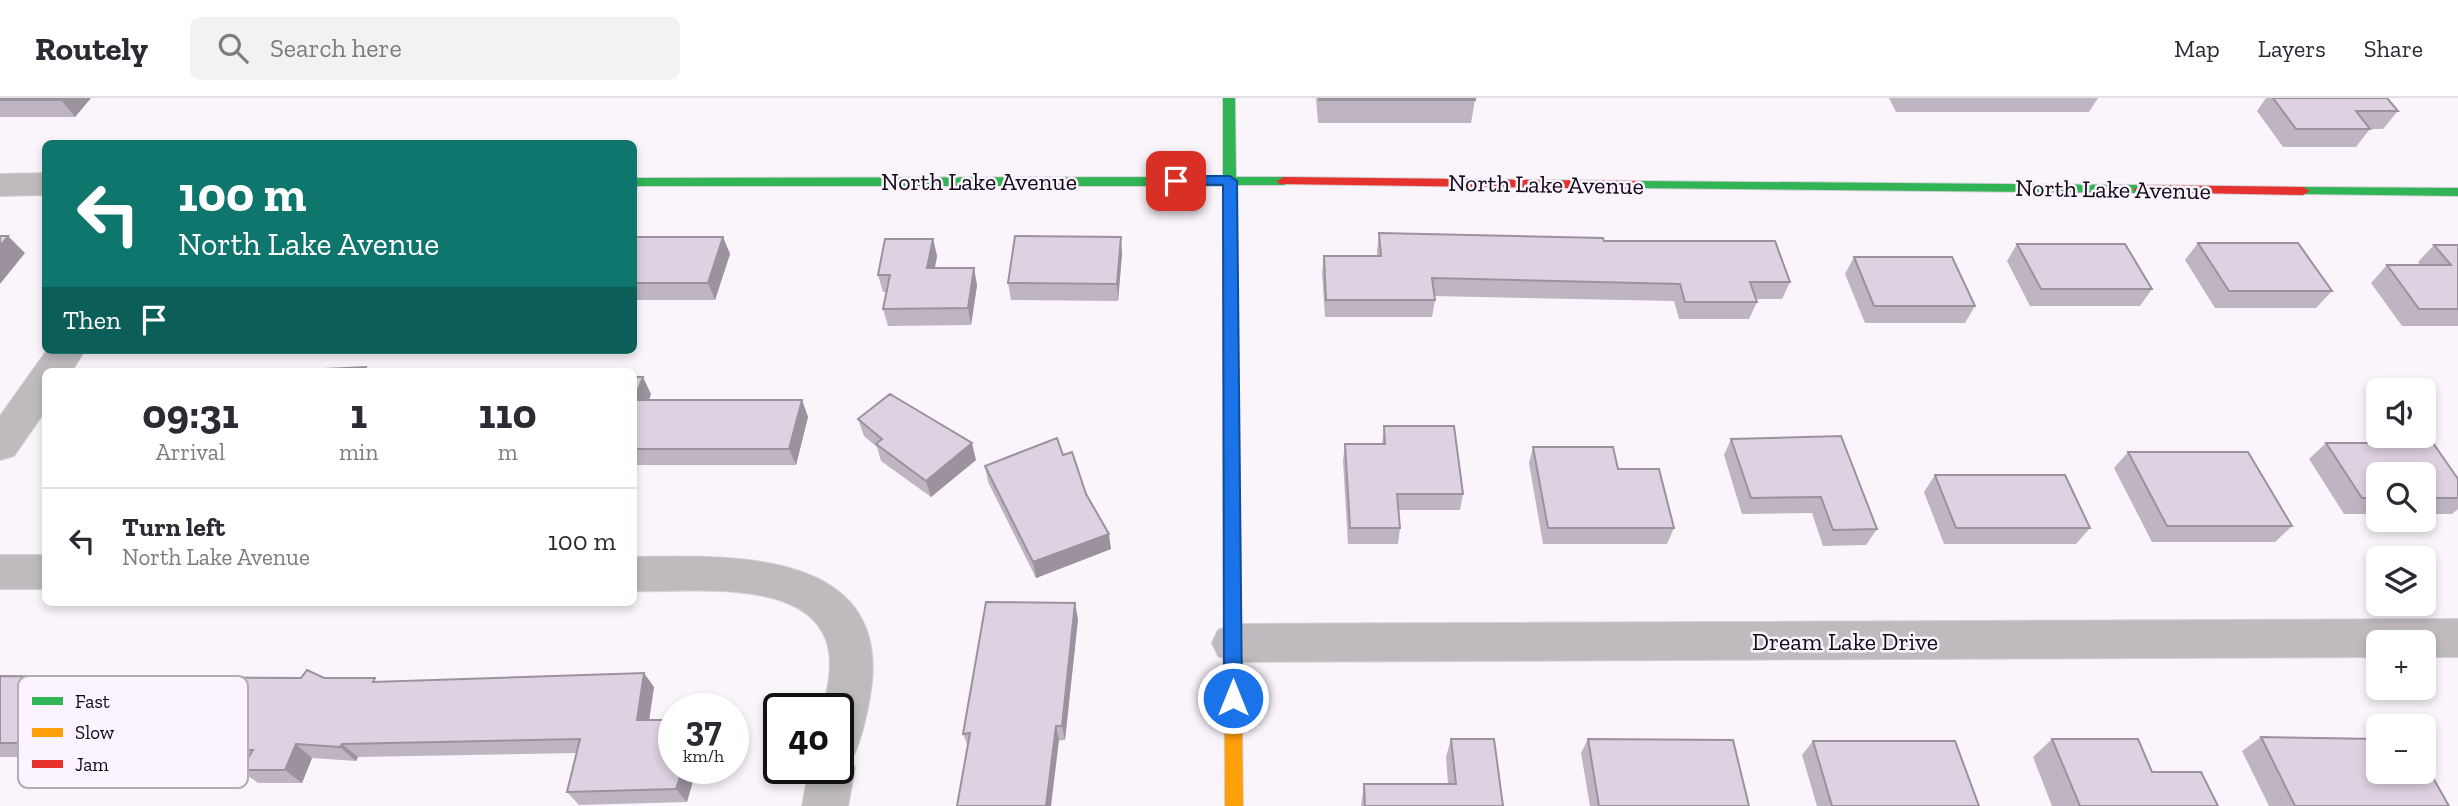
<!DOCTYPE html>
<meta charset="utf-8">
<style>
body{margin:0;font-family:"Zilla Slab",serif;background:#f2f2f3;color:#2b2b33;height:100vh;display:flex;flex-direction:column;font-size:26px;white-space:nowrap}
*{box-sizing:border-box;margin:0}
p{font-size:23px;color:#7c7c81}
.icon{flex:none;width:38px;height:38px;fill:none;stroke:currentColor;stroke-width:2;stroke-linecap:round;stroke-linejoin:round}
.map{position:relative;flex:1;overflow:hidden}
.panel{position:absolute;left:42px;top:270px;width:595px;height:238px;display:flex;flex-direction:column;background:#fff;border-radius:10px;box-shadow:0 4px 10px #0003}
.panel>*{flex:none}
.top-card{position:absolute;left:42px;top:42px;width:595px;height:214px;border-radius:10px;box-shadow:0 4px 10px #0003;background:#0f766e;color:#fff;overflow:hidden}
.buttons{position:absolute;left:2366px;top:280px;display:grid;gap:14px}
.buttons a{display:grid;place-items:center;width:70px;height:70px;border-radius:10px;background:#fff;box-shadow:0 4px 10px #0003;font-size:35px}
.speed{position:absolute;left:658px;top:595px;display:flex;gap:14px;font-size:35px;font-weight:700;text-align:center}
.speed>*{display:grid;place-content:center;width:91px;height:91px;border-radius:50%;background:#fff;box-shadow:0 4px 10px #0003;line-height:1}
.speed small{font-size:18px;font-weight:400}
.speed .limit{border:4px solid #111;border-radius:10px;background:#fff;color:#111}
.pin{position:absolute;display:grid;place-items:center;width:60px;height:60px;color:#fff;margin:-30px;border-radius:14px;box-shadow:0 4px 10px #0006}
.me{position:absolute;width:77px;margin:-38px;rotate:0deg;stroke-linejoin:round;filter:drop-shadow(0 0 5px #0008)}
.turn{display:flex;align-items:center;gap:24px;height:147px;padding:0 21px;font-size:32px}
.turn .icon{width:91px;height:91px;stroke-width:2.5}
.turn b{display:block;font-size:49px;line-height:60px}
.then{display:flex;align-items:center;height:66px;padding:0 21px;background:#0003;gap:14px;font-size:26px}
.eta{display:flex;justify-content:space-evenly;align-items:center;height:119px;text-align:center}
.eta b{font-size:42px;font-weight:800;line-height:49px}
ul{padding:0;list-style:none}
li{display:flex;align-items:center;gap:21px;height:105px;padding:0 21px;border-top:2px solid #e1e1e2}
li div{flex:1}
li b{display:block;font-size:26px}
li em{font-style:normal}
header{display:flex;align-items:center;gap:42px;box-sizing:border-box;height:98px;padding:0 35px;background:#fff;border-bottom:2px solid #e1e1e2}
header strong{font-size:33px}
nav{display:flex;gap:38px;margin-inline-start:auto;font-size:24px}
.search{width:490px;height:63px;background:#f2f2f3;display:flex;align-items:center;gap:18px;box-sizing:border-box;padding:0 24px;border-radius:10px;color:#7c7c81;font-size:26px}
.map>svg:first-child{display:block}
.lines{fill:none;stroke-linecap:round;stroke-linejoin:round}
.street-casing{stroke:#d4d0d5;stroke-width:2}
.fast-casing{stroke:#d4d0d5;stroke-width:2}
.slow-casing{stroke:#d4d0d5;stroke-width:2}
.jam-casing{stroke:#d4d0d5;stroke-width:2}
.street{fill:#bebabe;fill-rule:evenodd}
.fast{fill:#30b455;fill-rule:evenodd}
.slow{fill:#ff9f0a;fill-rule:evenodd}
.jam{fill:#e5322d;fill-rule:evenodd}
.wall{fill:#bfb4c2}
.shaded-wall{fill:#9b929e}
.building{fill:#ded1e1;stroke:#9b929e;stroke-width:2}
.route{fill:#1a73e8;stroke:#114b97;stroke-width:2}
.labels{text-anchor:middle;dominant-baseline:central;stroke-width:5;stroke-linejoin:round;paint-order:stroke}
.street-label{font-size:24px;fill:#110a12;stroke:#fbf3fd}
.key{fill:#fbf3fd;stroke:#b5adb6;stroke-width:2}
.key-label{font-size:19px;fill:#110a12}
</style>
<header>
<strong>Routely</strong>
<div class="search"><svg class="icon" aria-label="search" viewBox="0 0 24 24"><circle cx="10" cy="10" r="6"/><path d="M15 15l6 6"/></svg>Search here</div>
<nav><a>Map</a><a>Layers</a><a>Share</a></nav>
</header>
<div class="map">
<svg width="2458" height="708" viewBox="0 0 2458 708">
<rect width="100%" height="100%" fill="#faf5fb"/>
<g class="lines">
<g class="street-casing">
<path id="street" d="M46 75V97L0 98V76Z
M47 252H85L72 273H46V312L14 358 0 362V318Z
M0 457H46V491H0Z
M634 459C724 458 885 449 872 584 869 608 864 634 854 657L850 658 855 670 848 708H802L809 670H838V611H823C828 589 834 563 826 542 803 479 686 495 634 493Z
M2458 521V559H2424V544H2378V559L1233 564 1218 558 1212 545 1218 532 1233 526Z"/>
</g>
<g class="fast-casing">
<path id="fast" d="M1223 0H1235L1236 79H1284L1291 83 1284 87H1236L1240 425 1238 430 1232 432 1226 430 1224 425 1223 88H634V80L1223 79Z
M1638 83 2141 87 2148 91 2141 95 1633 90 1631 87Z
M2303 89 2458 90V98L2298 96 2296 93Z"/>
</g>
<g class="slow-casing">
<path id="slow" d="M1232 418 1238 420 1240 425 1243 708H1225L1224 425 1226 420Z"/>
</g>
<g class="jam-casing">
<path id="jam" d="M1284 79 1638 83 1645 87 1638 91 1279 86 1277 83Z
M2141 87 2303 89 2310 93 2303 97 2136 94 2134 91Z"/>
</g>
<use href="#street" class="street"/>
<use href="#fast" class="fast"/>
<use href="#slow" class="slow"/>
<use href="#jam" class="jam"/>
</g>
<path class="wall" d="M0 0H91L75 19H0Z
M1316 0H1475V2L1471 25H1318Z
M1889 0H2098L2089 14H1896Z
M2266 0H2387L2398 13 2383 31H2370L2356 49H2283L2257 13Z
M1379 135 1604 143 1790 184 1782 201H1756L1757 204 1749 221H1679L1674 203 1434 198 1435 202 1432 219H1325L1322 175 1324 158H1377V153Z
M634 139H723L730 156 715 202H634Z
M933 141 937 158 935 170 977 187 971 227 888 228 883 211 886 194H883L878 177Z
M2198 145 2332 193 2316 210H2215L2185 162Z
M2017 146 2152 191 2140 208H2030L2007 163Z
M2434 147H2458V228H2402L2371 185 2387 167H2420L2418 164Z
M1122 156 1118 203 1011 202 1008 185Z
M1854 159 1975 208 1965 225H1865L1845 176Z
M634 279 651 296 649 302H802L808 319 796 367H634Z
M858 321 976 362 931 399 881 363 877 349 864 338Z
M1384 328 1463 396 1460 412H1399L1400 430 1398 446H1348L1343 363 1345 346H1382Z
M1731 341 1877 431 1866 447 1823 448 1812 415 1742 416 1724 357Z
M2326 345 2458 381V411L2452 416H2424V376H2378V416H2344L2309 361Z
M1533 349 1618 371 1674 430 1667 446H1543L1529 365Z
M2128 354 2292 428 2275 444H2152L2114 370Z
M1063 357 1086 396 1111 451 1036 480 988 384 985 368Z
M1935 377 2090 430 2076 446H1944L1924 394Z
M1078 521 1065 642 968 648 963 636Z
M0 578 324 580 379 584 654 589 649 622 687 704 579 707 567 694 577 655 358 659 356 663 312 660 302 685H258L240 672 244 665 215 664 212 662H47L42 659H0Z
M2261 639 2449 708H2269L2242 653Z
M1451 641 1503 708H1361L1364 686H1448L1446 659Z
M1588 641 1749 708H1590L1581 655Z
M2052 641 2152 674 2218 708H2052L2033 659Z
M1813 643 1979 708H1817L1802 657Z"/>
<path class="shaded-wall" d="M62 0H91L75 19 61 2Z
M8 138 25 155 0 186V148Z
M723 139 730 156 715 202 708 185Z
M1121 139 1122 156 1118 203 1117 186Z
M933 141 937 158 931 187 927 170Z
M974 170 977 187 971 227 968 210Z
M643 279 651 296 643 319 634 302Z
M802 302 808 319 796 367 789 351Z
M972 345 976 362 931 399 926 383Z
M1109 436 1111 451 1036 480 1033 464Z
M1075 505 1078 521 1065 642 1062 628Z
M644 575 654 589 647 636 637 622Z
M1056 628 1059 642 1051 708H1046Z
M296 646 312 660 302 685 285 672Z
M342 646 358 659 356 663 340 649Z
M683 670H697L687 704 676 691Z"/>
<path class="building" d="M0 0H62L61 2H0Z
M1319 0H1475V2H1319Z
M2273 0H2387L2398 13H2356L2370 31H2296Z
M1379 135 1603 140 1604 143H1775L1790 184H1750L1757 204H1685L1680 186 1432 180 1435 202H1326L1324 158H1381Z
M0 138H8L0 148Z
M1015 138 1121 139 1117 186 1008 185Z
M634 139H723L708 185H634Z
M885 141H933L927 170H974L968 210 883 211 890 177H878Z
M2198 145H2298L2332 193H2229Z
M2017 146H2125L2152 191H2041Z
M2434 147H2458V211H2419L2387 167H2451Z
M1854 159H1952L1975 208H1874Z
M366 269 364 273H280Z
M634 279H643L634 302H802L789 351H634Z
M890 296 972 345 926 383 876 346 882 341 858 321Z
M1384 328H1454L1463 396H1397L1400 430H1350L1345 346H1385Z
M1841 338 1877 431 1833 432 1821 399 1751 400 1731 341Z
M1057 340 1063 357 1072 354 1086 396 1109 436 1033 464 985 368Z
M2326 345H2433L2458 381V400H2424V376H2378V400H2362Z
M1533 349H1613L1618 371H1659L1674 430H1548Z
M2128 354H2248L2292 428H2167Z
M1935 377H2065L2090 430H1956Z
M986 504 1075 505 1062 628H1056L1046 708H957L970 635 963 636Z
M307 572 324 580H375L373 584 644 575 637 622H674V670H683L676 691 567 694 580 641 342 646 340 649 296 646 285 672H240L253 652 197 651 198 648H25L27 645H0V578L301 580Z
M2261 639 2378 641V674H2424V664L2449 708H2295Z
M1451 641H1494L1503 708H1365L1364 686H1456Z
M1588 641 1733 642 1749 708H1599Z
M2052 641H2138L2152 674H2201L2218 708H2080Z
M1813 643H1955L1979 708H1832Z"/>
<path class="route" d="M1176 78H1230L1237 83 1242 600 1239 605 1233 608 1227 605 1224 600 1223 87 1171 86V79Z"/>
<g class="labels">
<g class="street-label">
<text x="979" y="83">North Lake Avenue</text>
<text transform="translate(1546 86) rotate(1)">North Lake Avenue</text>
<text transform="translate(2113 91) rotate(1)">North Lake Avenue</text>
<text x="1845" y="543">Dream Lake Drive</text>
</g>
</g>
<rect x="18" y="578" width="230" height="112" rx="10" class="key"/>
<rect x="32" y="599" width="31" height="8" fill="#30b455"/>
<rect x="32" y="630" width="31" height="9" fill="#ff9f0a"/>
<rect x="32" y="662" width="31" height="8" fill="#e5322d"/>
<g class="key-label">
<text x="75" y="610">Fast</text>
<text x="75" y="641">Slow</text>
<text x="75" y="673">Jam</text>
</g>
</svg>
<div class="buttons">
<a><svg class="icon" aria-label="sound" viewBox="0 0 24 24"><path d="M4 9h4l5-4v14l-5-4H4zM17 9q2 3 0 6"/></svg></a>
<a><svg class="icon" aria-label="search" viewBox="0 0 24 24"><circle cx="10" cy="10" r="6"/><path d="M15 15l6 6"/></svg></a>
<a><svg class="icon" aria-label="layers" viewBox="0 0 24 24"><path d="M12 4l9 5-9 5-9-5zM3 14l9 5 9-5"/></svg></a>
<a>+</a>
<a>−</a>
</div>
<div class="speed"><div>37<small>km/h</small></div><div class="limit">40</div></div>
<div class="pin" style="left:1176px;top:83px;background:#d93025"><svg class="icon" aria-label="arrive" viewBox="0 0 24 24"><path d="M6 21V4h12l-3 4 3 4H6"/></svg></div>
<svg class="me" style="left:1233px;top:600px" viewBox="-20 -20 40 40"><circle r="17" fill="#1a73e8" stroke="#fff" stroke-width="3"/><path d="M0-11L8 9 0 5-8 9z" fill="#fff"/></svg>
<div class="top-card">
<div class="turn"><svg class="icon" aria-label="left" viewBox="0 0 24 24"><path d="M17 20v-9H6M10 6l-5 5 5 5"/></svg><div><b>100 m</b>North Lake Avenue</div></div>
<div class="then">Then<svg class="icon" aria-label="arrive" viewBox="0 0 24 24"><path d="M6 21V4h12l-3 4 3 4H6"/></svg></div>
</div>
<section class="panel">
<div class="eta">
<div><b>09:31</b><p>Arrival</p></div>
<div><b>1</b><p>min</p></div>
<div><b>110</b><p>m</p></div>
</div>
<ul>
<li><svg class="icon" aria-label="left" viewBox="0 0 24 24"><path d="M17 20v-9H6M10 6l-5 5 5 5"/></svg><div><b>Turn left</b><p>North Lake Avenue</p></div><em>100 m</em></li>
</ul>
</section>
</div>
